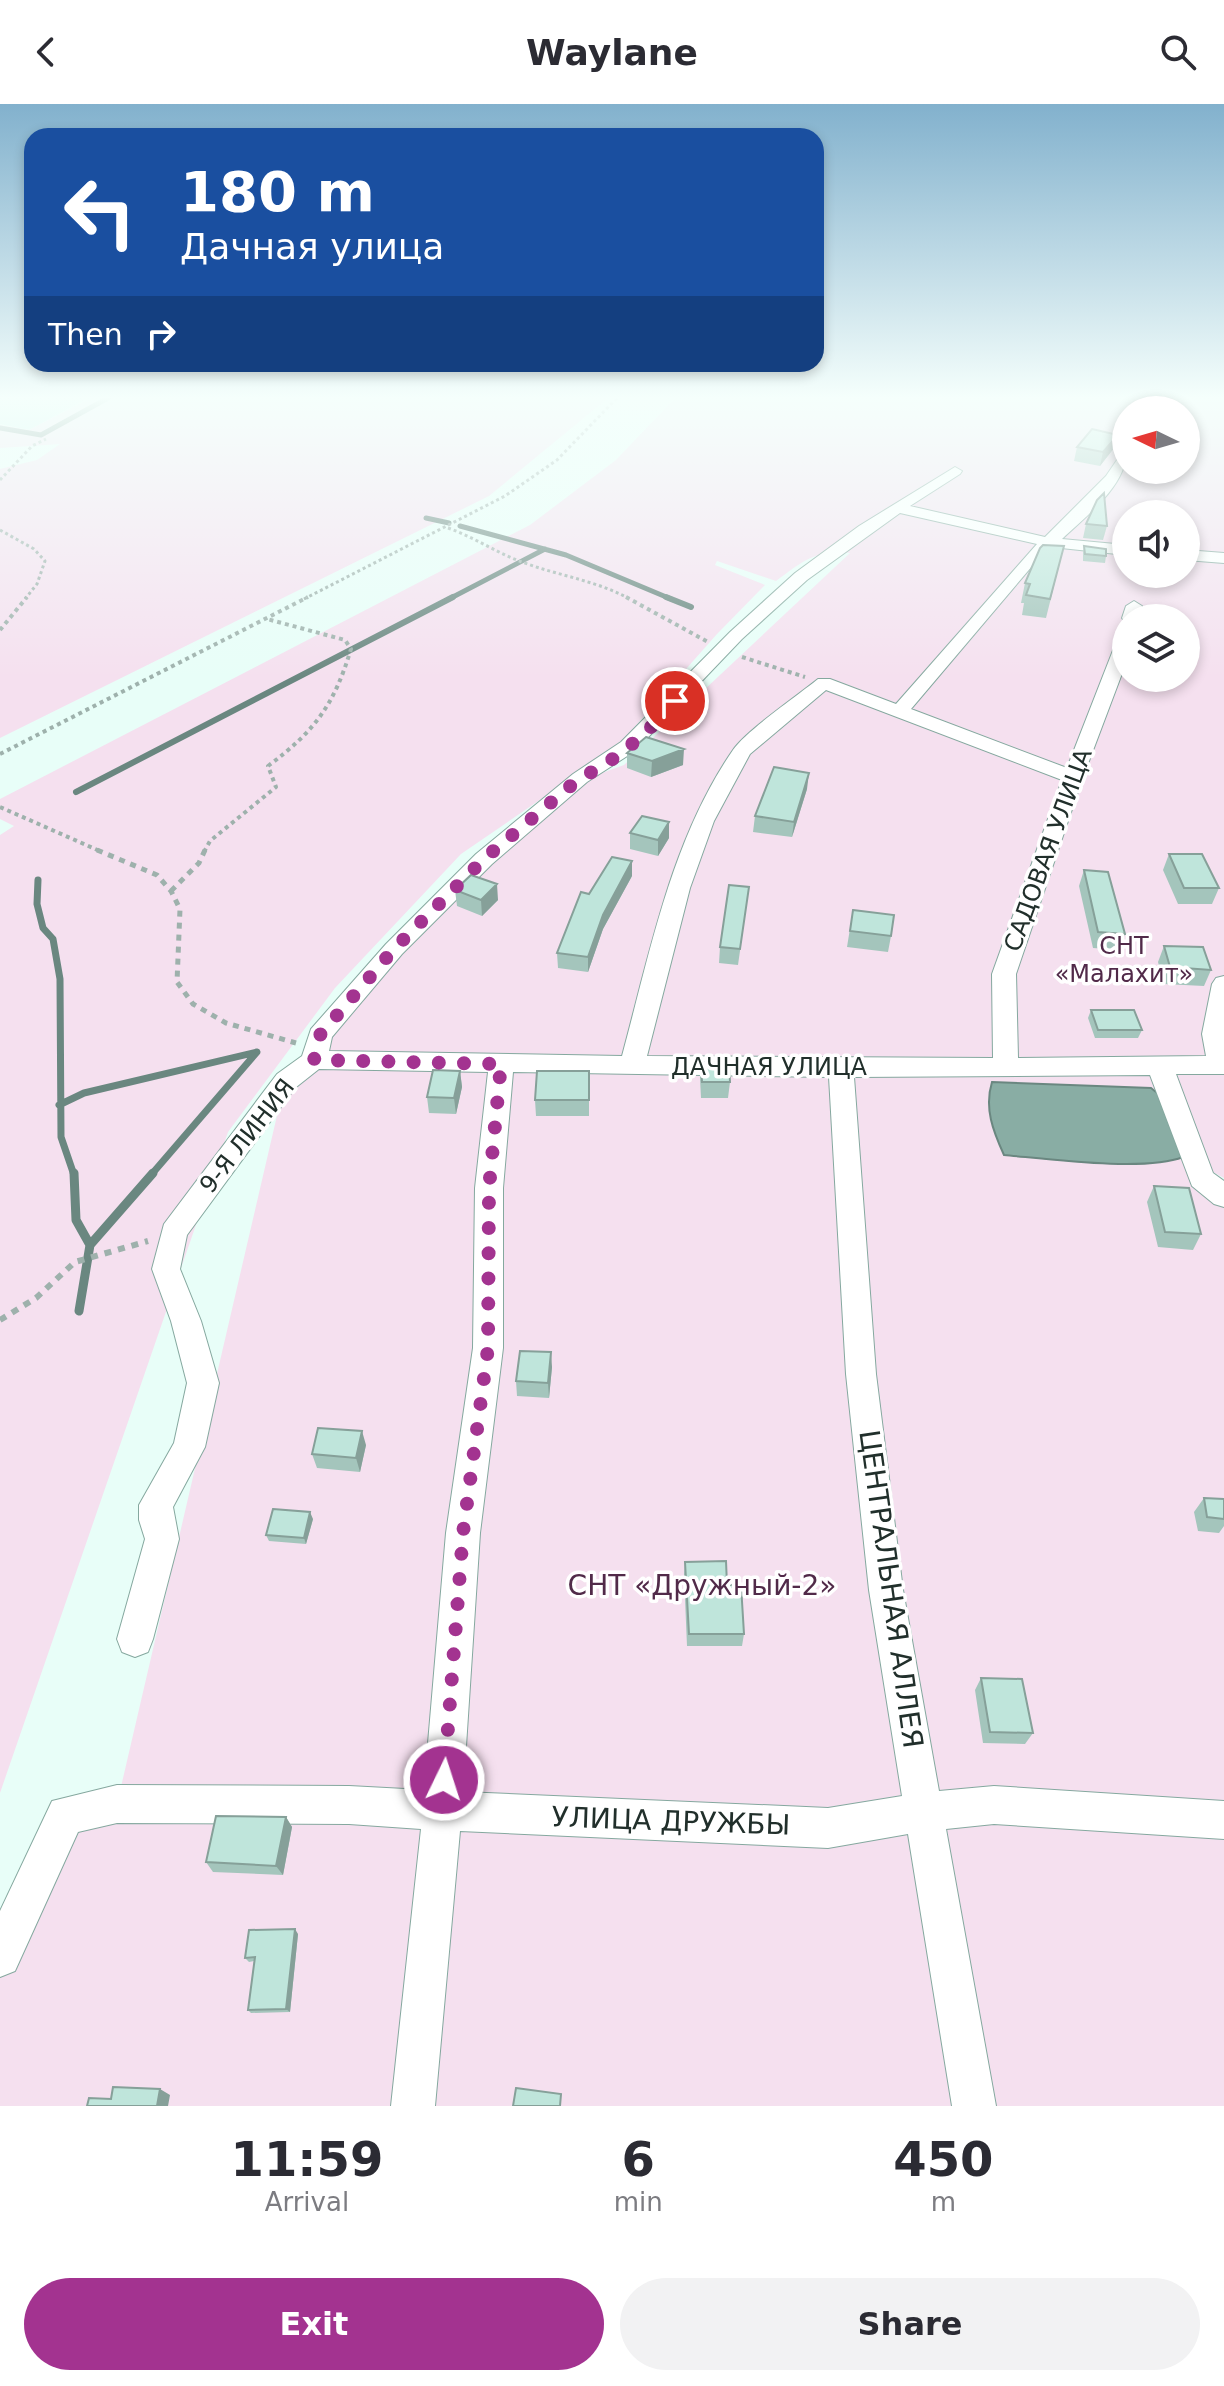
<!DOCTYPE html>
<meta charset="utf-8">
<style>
body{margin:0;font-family:"DejaVu Sans",sans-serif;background:#f2f2f3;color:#2b2b33;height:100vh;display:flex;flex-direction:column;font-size:30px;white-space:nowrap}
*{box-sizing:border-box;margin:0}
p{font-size:26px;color:#7c7c81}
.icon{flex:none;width:44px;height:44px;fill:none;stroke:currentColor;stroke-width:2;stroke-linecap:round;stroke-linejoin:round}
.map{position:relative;height:2002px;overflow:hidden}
.details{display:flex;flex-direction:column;background:#fff;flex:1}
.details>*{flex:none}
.guide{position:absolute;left:24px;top:24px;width:800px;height:244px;border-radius:24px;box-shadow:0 4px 12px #0003;background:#1a4fa0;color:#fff;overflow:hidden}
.needle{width:52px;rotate:275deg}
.tools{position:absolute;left:1112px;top:292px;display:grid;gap:16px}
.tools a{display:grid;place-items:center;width:88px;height:88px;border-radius:50%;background:#fff;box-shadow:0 4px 12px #0003;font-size:40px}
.pin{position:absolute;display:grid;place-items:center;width:68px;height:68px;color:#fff;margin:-34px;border:4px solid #fff;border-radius:50%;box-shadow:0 2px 8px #0007}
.me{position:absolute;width:88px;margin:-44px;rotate:4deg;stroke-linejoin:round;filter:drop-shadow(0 0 6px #0008)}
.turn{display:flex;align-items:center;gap:28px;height:168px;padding:0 24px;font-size:36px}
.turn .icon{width:104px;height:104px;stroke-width:2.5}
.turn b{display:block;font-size:56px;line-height:68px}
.then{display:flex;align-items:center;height:76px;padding:0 24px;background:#0003;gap:16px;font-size:30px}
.eta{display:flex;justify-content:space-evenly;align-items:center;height:136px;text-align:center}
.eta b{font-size:48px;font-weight:700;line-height:56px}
.cta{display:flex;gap:16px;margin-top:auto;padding:16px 24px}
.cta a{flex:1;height:92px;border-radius:48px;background:#a33390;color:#fff;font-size:32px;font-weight:700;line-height:92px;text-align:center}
.cta a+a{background:#f2f2f3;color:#2b2b33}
header{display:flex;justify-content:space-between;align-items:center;height:104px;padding:0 24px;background:#fff;font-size:36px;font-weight:700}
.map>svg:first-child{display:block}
.built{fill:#caf8ec}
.green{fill:#f5e0ef;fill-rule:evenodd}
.water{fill:#89ada4;stroke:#6a8780;stroke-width:2}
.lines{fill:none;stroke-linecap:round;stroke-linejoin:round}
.stream-far3{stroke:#6a8780;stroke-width:5}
.stream-far2{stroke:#6a8780;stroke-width:6}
.stream-far1{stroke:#6a8780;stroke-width:7}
.stream{stroke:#6a8780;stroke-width:9}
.minor-casing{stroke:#85a89f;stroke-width:2}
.path-far3{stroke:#9eb1ac;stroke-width:3;stroke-dasharray:3 3;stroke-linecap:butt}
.path-far2{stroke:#9eb1ac;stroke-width:4;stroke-dasharray:4 4;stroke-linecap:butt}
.path-far1{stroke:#9eb1ac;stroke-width:5;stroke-dasharray:6 6;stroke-linecap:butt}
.path{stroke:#9eb1ac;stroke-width:6;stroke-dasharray:7 7;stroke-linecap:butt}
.minor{fill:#fff;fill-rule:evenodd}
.wall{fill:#a4c5bc}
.shaded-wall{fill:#86a099}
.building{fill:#bfe5db;stroke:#86a099;stroke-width:2}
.route{stroke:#a33390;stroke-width:14;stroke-dasharray:0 25.2}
.labels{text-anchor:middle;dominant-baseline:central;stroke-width:7;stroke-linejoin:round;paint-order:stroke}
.street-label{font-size:24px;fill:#212f2b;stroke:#fff}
.park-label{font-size:24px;fill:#512a49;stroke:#fff}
.near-park-label{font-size:28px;fill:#512a49;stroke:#fff}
.near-street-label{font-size:28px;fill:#212f2b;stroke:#fff}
</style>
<header><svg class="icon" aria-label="back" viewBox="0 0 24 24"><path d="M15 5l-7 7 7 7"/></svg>Waylane<svg class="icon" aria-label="search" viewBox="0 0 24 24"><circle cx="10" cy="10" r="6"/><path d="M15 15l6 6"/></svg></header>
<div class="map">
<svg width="1224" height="2002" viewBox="0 0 1224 2002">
<rect width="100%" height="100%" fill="#e8fef8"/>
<path class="built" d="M0 294H88L29 326 0 320Z"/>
<path class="green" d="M91 294H608L489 392 0 634V365L37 356 60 340 0 344V321L29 326Z
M675 294H1224V1074L1211 1067 1171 967 1161 963 1202 1075 1224 1092V2002H0V1852L66 1711 117 1700 279 1003 334 931 435 812C441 784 455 769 484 764L580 677 624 661 850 449C815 446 803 457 776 477L717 457 715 461 765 481 717 530 617 643 461 750 335 884 228 1028 0 1689V731L14 722 0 715V695L530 421 616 356ZM1126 306H1186V366H1126ZM1126 410H1186V470H1126ZM1126 514H1186V574H1126ZM1083 669 1011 871 1012 950 1007 960 1004 870 1073 673Z"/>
<path class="water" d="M992 978 1151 984 1161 992 1183 1053C1145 1068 1048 1055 1004 1051 993 1027 984 1004 992 978Z"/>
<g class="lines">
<path class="stream-far3" d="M0 324 41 331 108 294
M426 414 449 419
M460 422 566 451 671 495
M449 495 545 445"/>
<path class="stream-far2" d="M666 493 691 503
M76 688 453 493"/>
<path class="stream-far1" d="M38 776 37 800 43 824 53 835 60 875 61 1033 74 1071
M59 1001 84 989 257 948 151 1071"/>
<path class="stream" d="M74 1069 76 1116 90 1141 79 1207
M90 1141 153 1069"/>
<g class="minor-casing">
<path id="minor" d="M1153 294H1166L1160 306H1146Z
M1126 349C1126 382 1085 413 1062 435L1126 441V451L1052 443 1033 461 911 605 1067 664 1117 536 1126 531V559L1083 673 1016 870 1018 954 1206 952 1202 930 1212 880 1216 874 1224 872V970H1176L1213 1069 1224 1077V1103L1214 1100 1192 1082 1150 971 854 973 876 1270 903 1486 939 1687 994 1682 1224 1697V1735L994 1720 946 1725 996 2002H952L908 1730 828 1744 460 1727 435 2002H391L421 1725 349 1720 117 1719 78 1728 15 1867 0 1873V1807L52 1697 117 1681 349 1682 424 1686 446 1429 473 1244 475 1084 488 968 319 965 295 984 187 1131 180 1165 201 1217 219 1279 205 1343 173 1403 179 1435 153 1535 148 1548 135 1553 122 1548 117 1535 145 1435 139 1416V1401L174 1339 187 1279 171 1217 152 1165 164 1120 277 970 302 952 311 925 386 840 476 750 573 670 621 638 730 528 795 469 859 422 955 363 962 367 960 370 910 402 1045 433 1106 372 1121 350ZM900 409 1037 440 896 600 830 575H818C797 592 746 627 733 646 671 736 650 849 622 952L329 947 332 933 402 850 492 760 587 678 635 647 742 535 807 476ZM826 586 1062 676 992 870 993 954 647 952 690 784 714 717 750 650ZM513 968 829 973 846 1270 869 1486 902 1692 828 1704 463 1688 480 1429 503 1244V1084Z
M1186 446 1224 449V459L1186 456Z
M1134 497 1142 502 1140 514H1126L1125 518 1122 514 1126 502Z"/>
</g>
<path class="path-far3" d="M0 376 32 342 46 335
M448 424C474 433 497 449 522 458 559 472 595 476 630 495
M0 426 34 445 45 457 37 480 25 495
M304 495 505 392 557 356 617 294"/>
<path class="path-far2" d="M626 493 708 538
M0 526 27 493
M742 553 805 573
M0 650 308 493
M0 703 102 748
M204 748 210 737 276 683 268 662C315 627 334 601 351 545L345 536 267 515"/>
<path class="path-far1" d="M97 746 157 771 171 787 180 805 177 878 193 900 226 919 296 939
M171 787 199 759 205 746"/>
<path class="path" d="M0 1216 36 1194 75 1158 148 1137"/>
<use href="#minor" class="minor"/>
</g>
<path class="wall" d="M1118 331 1114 344 1100 362 1074 357 1077 343Z
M1086 420 1107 422 1103 436 1083 434Z
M1064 442 1046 514 1022 511 1024 499H1021L1025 479Z
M1084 442 1106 452 1105 459 1083 457V449Z
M627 649 683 661 651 673 627 664Z
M807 685 792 733 753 728 755 712Z
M669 718V734L658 752 630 745V729Z
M1169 750 1219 784 1212 800H1178L1163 766Z
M1084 766 1125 830 1119 846 1093 844 1079 782Z
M632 772 603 825 588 868 558 864 557 849 589 790Z
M749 783 738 861 719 859 720 843Z
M455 786 498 796 482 812 457 802Z
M853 806 891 832 888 848 847 843Z
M1164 842 1211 866 1204 882 1164 880 1158 858Z
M1091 906 1142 926 1138 934H1095L1088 914Z
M701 958 730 978 728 994H701L700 974Z
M460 967 462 983 456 1010 429 1009 427 993Z
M589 967V1012H536L535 996Z
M1154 1082 1201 1130 1193 1146 1158 1143 1147 1098Z
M552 1263 549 1294 517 1292 516 1277Z
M366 1341 360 1368 317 1364 312 1350Z
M1204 1394 1224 1395V1422L1219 1429 1198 1427 1194 1408Z
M313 1415 306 1440 269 1437 266 1431Z
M685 1458 727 1481 744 1530 742 1542H687L684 1471Z
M981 1574 1033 1629 1025 1640 983 1639 975 1586Z
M286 1713 292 1723 283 1771 213 1768 206 1758Z
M298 1830 290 1908 251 1909 248 1906 254 1857 249 1858 245 1854Z"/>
<path class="shaded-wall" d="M1118 331 1114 344 1100 362 1103 348Z
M684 645 683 661 651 673 652 657Z
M809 669 807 685 792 733 794 718Z
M669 718V734L658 752V736Z
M632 757V772L603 825 588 868V853L603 811Z
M497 780 498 796 482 812 481 796Z
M460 967 462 983 456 1010 454 994Z
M551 1248 552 1263 549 1294 548 1279Z
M362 1327 366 1341 360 1368 356 1354Z
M310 1408 313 1415 306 1440 304 1434Z
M286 1713 292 1723 283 1771 276 1762Z
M295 1825 298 1830 290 1908 286 1905Z
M160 1985 170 1991 168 2002H157Z"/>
<path class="building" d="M1092 325 1118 331 1103 348 1077 343Z
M1104 389 1107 422 1086 420 1097 396Z
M1043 441 1064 442 1050 495 1026 491 1030 480 1025 479 1040 444Z
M1084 442 1106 445V452L1085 450Z
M646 633 684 645 652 657 627 649Z
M774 663 809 669 794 718 755 712Z
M642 712 669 718 658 736 630 729Z
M1169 750H1202L1219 784H1184Z
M612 753 632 757 603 811 588 853 557 849 581 788 589 790Z
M1084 766 1108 768 1125 830 1098 828Z
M471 771 497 780 481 796 455 786Z
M729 781 749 783 740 845 720 843Z
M853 806 894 811 891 832 850 827Z
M1164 842 1203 843 1211 866 1170 863Z
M1091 906H1134L1142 926H1098Z
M701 958 729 959 730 978H702Z
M433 966 460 967 454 994 427 993Z
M537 967H589V996H535Z
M1154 1082 1189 1084 1201 1130 1165 1128Z
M520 1247 551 1248 548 1279 516 1277Z
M318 1324 362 1327 356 1354 312 1350Z
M1204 1394 1224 1395V1415L1207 1413Z
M273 1405 310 1408 304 1434 266 1431Z
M726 1457 727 1481H741L744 1530H689L685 1458Z
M981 1574 1022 1575 1033 1629 990 1628Z
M216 1712 286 1713 276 1762 206 1758Z
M295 1825 286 1905 248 1906 255 1853 245 1854 249 1826Z
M113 1983 160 1985 157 2002H87L89 1994 111 1995Z
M516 1984 561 1990 560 2002H513Z"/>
<linearGradient id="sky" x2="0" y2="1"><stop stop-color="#82b1cd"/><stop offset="0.51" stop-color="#f5fffc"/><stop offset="1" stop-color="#f5fffc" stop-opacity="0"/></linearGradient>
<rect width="1224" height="575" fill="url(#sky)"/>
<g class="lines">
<path class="route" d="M444 1676 463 1429 488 1244 489 1084 501 960 314 956 320 931 394 845 484 755 580 674C616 657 649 628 675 597"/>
</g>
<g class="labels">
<g class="street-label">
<text transform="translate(1048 746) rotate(-70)">САДОВАЯ УЛИЦА</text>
<text x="769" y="963">ДАЧНАЯ УЛИЦА</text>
<text transform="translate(247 1032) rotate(-52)">9-Я ЛИНИЯ</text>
</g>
<g class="park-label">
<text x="1124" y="842">СНТ<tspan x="1124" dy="28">«Малахит»</tspan></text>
</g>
<g class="near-park-label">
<text x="702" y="1481">СНТ «Дружный-2»</text>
</g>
<g class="near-street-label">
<text transform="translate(891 1485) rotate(82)">ЦЕНТРАЛЬНАЯ АЛЛЕЯ</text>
<text transform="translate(671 1717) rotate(2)">УЛИЦА ДРУЖБЫ</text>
</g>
</g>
</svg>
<div class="tools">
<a><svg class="needle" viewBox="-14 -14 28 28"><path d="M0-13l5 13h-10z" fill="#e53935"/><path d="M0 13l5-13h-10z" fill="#7c7c81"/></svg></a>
<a><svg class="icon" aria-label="sound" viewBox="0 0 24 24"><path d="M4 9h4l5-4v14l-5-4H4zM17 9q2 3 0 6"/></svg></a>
<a><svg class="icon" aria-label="layers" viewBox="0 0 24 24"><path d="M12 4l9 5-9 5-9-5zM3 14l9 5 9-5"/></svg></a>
</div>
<div class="pin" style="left:675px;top:597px;background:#d93025"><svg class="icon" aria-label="arrive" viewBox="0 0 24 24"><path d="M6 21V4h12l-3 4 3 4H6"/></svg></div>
<svg class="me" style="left:444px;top:1676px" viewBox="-20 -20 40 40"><circle r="17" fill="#a33390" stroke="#fff" stroke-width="3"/><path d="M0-11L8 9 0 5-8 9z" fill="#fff"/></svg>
<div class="guide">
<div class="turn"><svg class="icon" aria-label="left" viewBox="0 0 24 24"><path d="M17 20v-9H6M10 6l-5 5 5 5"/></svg><div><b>180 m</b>Дачная улица</div></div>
<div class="then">Then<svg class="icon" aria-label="right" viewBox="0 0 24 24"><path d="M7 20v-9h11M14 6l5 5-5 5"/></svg></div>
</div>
</div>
<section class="details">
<div class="eta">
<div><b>11:59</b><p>Arrival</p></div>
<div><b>6</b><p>min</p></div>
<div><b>450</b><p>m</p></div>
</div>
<div class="cta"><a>Exit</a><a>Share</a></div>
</section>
